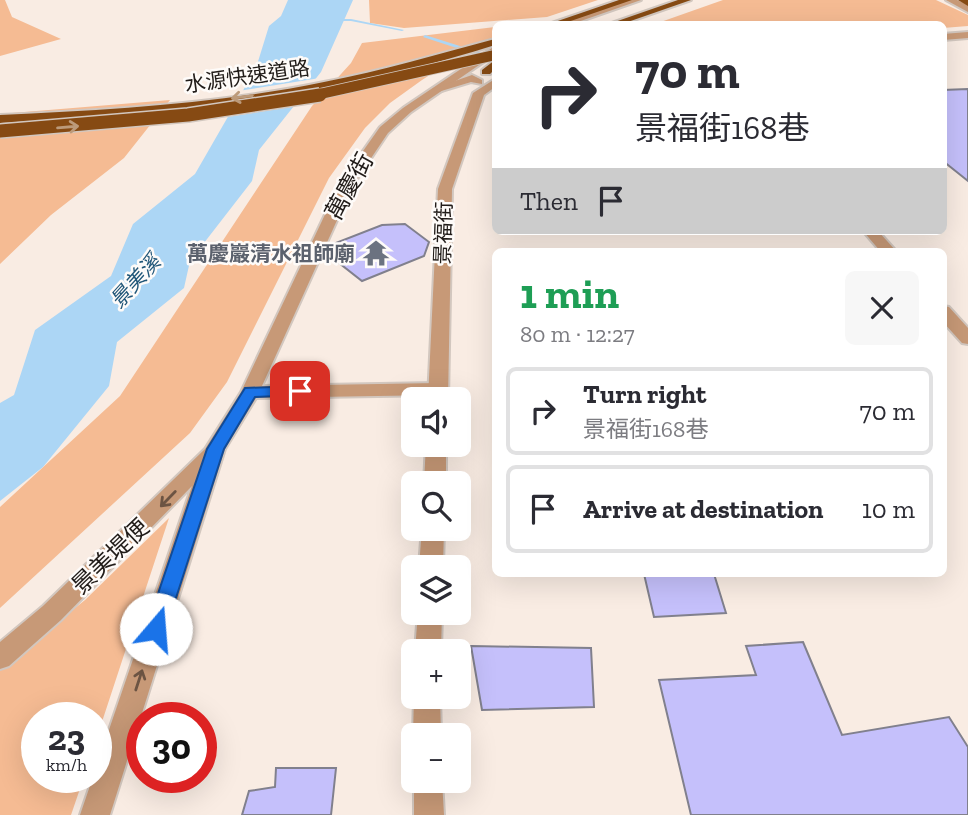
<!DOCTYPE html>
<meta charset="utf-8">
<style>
body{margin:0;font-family:"Zilla Slab","Noto Sans TC",serif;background:#f7f7f7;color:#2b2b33;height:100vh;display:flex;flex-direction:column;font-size:26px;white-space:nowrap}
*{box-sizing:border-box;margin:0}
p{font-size:23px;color:#7c7c81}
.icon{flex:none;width:38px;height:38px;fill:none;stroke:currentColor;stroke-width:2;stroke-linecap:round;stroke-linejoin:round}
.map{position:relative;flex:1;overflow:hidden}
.side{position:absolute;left:492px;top:248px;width:455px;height:329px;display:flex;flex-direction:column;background:#fff;border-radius:10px;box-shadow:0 7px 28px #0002}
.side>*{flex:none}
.banner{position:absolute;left:492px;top:21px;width:455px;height:214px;border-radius:10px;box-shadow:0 7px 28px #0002;background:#fff;color:#2b2b33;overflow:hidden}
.fabs{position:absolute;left:401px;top:387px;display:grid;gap:14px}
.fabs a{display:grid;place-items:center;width:70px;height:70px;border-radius:10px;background:#fff;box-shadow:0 7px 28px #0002;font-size:35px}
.speed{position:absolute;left:21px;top:702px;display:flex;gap:14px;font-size:35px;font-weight:700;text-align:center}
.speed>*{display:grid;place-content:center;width:91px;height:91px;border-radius:50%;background:#fff;box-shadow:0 7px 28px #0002;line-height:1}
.speed small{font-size:18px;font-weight:400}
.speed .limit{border:10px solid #d22;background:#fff;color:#111}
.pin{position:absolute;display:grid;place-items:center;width:60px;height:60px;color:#fff;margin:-30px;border-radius:14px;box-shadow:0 4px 10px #0006}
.me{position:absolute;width:77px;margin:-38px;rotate:18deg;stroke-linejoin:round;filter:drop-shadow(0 0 5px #0008)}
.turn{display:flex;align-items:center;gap:24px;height:147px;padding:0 28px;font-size:32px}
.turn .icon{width:91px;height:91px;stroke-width:2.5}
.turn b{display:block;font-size:49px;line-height:60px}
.then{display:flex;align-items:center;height:66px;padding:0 28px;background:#0003;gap:14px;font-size:26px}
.round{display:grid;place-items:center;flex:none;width:74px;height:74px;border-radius:10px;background:#f7f7f7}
.overview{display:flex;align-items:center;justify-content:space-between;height:119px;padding:0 28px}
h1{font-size:42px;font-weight:700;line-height:52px;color:#1e9e55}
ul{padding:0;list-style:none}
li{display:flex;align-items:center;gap:21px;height:88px;margin:0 14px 10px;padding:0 14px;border:4px solid #e1e1e2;border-radius:10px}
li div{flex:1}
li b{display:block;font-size:26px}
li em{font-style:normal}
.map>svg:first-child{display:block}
.green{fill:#f5bb93}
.water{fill:#acd6f5}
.pier{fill:#f9ece3}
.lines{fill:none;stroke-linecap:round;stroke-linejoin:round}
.stream{fill:#acd6f5;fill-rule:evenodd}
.building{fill:#c5c0fb;stroke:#81808d;stroke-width:2}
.minor-casing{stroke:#d2c7bf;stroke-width:4}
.tertiary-casing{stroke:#d2c7bf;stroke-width:4}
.trunk-casing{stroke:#d2c7bf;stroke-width:4}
.minor{fill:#c79977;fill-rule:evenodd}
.tertiary{fill:#c79977;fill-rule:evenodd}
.trunk{fill:#864a13;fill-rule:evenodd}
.trunk-bridge-far1-casing{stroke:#d2c7bf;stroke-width:12;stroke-linecap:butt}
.trunk-bridge-casing{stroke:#d2c7bf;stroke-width:16;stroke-linecap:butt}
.trunk-bridge-far1{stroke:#864a13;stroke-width:10}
.trunk-bridge{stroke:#864a13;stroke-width:13}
.oneway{stroke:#bc9a7a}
.oneway2{stroke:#6c5443}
.route{fill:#1a73e8;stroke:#114b97;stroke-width:2}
.labels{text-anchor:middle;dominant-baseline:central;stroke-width:5;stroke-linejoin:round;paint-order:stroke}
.far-street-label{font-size:21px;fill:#211c19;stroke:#fefbf9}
.far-worship-label{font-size:21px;font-weight:bold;fill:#5b616d;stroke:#fefbf9;text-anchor:end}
.far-water-label{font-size:21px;font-style:italic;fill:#205678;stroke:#fefbf9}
.street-label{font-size:24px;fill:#211c19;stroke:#fefbf9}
</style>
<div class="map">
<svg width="968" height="815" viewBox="0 0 968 815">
<rect width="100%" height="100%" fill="#f9ece3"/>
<path class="green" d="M0 0H5L12 17 61 39 0 56Z
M369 0H598L547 17 404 28 370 23Z
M723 0H936L968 15V26L943 28V24H655Z
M495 27V37L477 44 422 80 390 103 365 128 329 178 227 382 190 433 0 608V507L120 396 312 106 351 63 362 43Z
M170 100 124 158 51 215 0 264V114Z
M169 518 96 740V718H37V777H84L71 815H0V669L85 600Z"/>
<path class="water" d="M288 0H353L321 72 259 150 252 181 190 261 184 288 117 342 109 386 43 467 0 501V403L14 395 35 330 111 276 133 224 195 174 256 68 269 26 281 16Z"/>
<path class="pier" d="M320 78 298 106 221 118 238 91Z"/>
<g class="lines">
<path class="stream" d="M335 19H351L404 30 402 31 351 21H333Z
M425 35 485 54V55L481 56 423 37Z"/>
</g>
<path class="building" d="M968 89V181L943 161V90Z
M405 224 429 242 424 256 362 281 325 252 328 246 382 225Z
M644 574H714L726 613 654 617Z
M803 642 842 735 949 717 968 747V815H691L659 680 756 675 746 646Z
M471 646 591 648 594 707 482 710Z
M276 768H336L331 815H242L249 791 275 787Z"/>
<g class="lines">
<g class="minor-casing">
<path id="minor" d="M628 0H641L572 24H559Z
M946 0H957L968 5V12Z
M495 46V54L411 112 388 133 353 185 262 386 438 383 445 385 447 389 445 393 438 395 256 398 225 449 110 815H80L93 777H96V768L192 486 61 620 9 666 0 669V642L43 606 205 449 241 392 339 185 380 127 403 108Z
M863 231H878L897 252H881Z
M943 306 949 307 968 328V344L962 343 943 322Z"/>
</g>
<g class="tertiary-casing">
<path id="tertiary" d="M968 32V38L943 40V34Z
M472 75 482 80V84L471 82 438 92 432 89Z
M495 79V87L484 95 452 189 448 399H428L438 189 473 93Z
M426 444H446V483H424Z
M422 528H444L443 567H419Z
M418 612H442L441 651H415Z
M414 696H440L441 735H413Z
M414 780H442L444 815H414Z"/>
</g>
<g class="trunk-casing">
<path id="trunk" d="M619 0H632L562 24H549Z
M678 0H691L622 24H609Z
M958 0H968V6Z
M495 39V45C437 63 379 79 319 90 214 109 107 117 0 123V115C108 110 218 104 324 82 382 71 438 54 495 39Z
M495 60V69L490 74H482V70Z"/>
</g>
<use href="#minor" class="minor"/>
<use href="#tertiary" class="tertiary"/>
<use href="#trunk" class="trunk"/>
<g class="trunk-bridge-far1-casing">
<path id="trunk-bridge-far1" d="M311 96 495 55"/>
</g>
<g class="trunk-bridge-casing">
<path id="trunk-bridge" d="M0 131 188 115 320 95"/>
</g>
<use href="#trunk-bridge-far1" class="trunk-bridge-far1"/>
<use href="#trunk-bridge" class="trunk-bridge"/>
</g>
<defs><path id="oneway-shaft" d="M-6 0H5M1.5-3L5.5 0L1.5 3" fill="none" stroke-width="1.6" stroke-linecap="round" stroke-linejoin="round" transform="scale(1.75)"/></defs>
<g class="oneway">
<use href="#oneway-shaft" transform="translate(242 97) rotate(172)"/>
<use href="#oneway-shaft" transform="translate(68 127) rotate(-5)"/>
</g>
<g class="oneway2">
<use href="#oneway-shaft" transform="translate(168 499) rotate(134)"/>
<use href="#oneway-shaft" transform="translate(139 680) rotate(-72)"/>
</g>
<path class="route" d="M300 386 308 391 305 395 255 397 224 449 166 629 163 635 156 637 149 635 146 629 207 449 245 388Z"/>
<defs>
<g id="temple-bare" transform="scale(2.1)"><path d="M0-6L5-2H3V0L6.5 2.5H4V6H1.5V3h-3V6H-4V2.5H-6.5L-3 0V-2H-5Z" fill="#6b7280" stroke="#fefbf9" stroke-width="2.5" paint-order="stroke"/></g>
</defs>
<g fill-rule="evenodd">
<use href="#temple-bare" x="376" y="253"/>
</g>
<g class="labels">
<g class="far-street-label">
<text transform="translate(247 76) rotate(-8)">水源快速道路</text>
<text transform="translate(443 233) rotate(-88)">景福街</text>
</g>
<g class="far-worship-label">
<text x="355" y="253">萬慶巖清水祖師廟</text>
</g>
<g class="far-water-label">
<text transform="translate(135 281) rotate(-48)">景美溪</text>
</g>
<g class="street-label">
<text transform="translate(349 186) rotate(-61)">萬慶街</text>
<text transform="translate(110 556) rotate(-44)">景美堤便</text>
</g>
</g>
</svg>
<div class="fabs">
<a><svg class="icon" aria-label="sound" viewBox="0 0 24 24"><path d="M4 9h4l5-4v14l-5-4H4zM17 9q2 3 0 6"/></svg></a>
<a><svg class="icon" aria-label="search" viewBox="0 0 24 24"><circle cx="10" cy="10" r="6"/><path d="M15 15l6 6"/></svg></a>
<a><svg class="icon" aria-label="layers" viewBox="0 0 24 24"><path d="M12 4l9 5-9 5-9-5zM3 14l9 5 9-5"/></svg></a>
<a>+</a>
<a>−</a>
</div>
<div class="speed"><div>23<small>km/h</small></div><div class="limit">30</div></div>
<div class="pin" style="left:300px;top:391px;background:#d93025"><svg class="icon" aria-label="arrive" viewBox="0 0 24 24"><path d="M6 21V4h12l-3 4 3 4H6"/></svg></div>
<svg class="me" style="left:156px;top:629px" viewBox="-20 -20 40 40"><circle r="19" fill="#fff"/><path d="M0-13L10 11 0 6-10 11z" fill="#1a73e8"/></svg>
<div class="banner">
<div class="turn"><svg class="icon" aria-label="right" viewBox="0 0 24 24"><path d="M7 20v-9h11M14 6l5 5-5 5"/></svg><div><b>70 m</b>景福街168巷</div></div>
<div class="then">Then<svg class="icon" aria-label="arrive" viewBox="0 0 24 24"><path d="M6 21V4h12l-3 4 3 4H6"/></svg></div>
</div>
<section class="side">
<div class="overview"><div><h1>1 min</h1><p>80 m · 12:27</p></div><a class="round"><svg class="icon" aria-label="close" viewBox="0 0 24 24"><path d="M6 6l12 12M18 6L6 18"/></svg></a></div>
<ul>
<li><svg class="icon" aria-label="right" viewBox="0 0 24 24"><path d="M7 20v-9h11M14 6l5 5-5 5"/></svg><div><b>Turn right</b><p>景福街168巷</p></div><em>70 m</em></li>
<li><svg class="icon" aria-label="arrive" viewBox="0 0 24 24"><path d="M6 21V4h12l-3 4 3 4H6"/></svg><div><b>Arrive at destination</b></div><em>10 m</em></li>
</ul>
</section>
</div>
